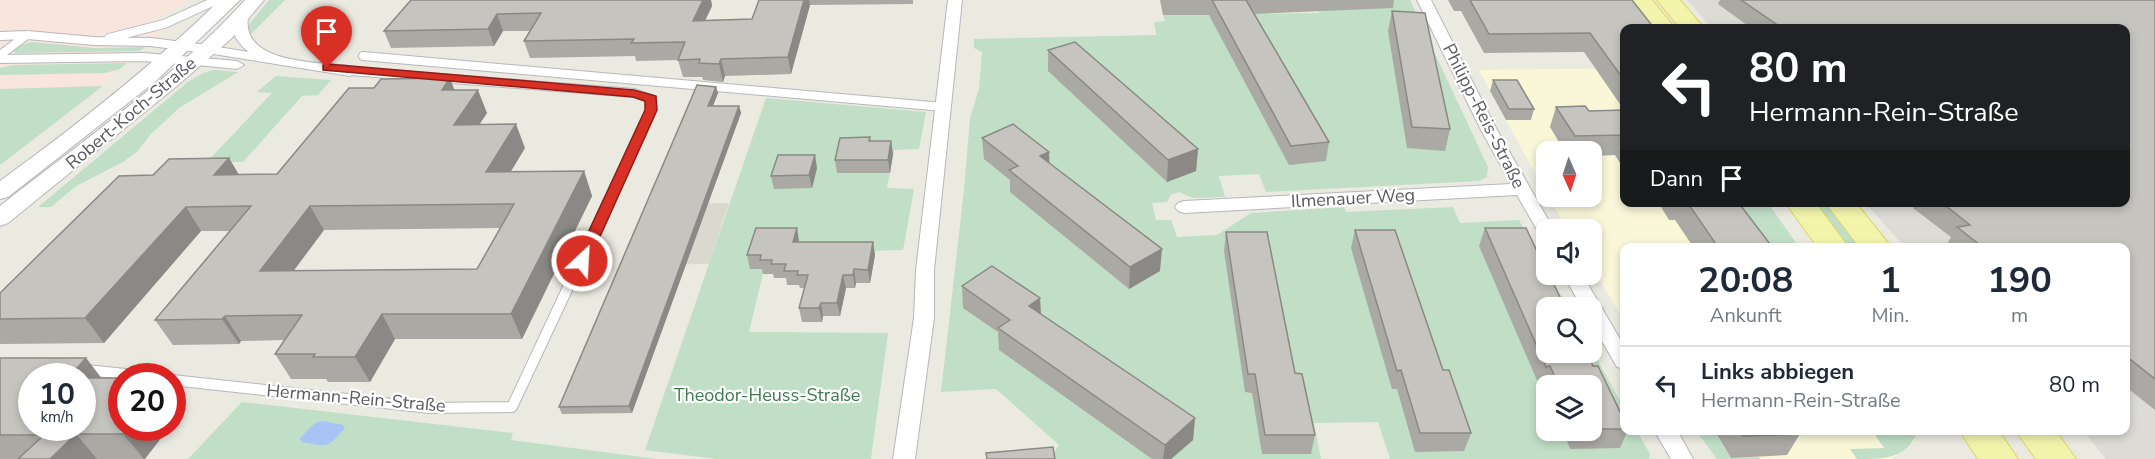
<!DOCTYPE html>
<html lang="de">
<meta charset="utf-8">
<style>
body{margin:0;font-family:"Nunito Sans",sans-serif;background:#f6f6f7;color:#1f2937;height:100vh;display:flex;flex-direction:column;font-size:22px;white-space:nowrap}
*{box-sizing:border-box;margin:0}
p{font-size:20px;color:#747a83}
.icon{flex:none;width:33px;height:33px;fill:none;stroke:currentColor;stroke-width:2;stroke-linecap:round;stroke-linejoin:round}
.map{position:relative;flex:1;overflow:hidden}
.panel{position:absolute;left:1620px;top:243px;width:510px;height:192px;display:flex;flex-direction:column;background:#fff;border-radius:12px;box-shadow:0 3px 9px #0003}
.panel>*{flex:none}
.guide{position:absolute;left:1620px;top:24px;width:510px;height:183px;border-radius:12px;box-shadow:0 3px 9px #0003;background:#202124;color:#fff;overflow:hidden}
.needle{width:39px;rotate:177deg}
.tools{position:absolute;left:1536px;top:141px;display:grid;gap:12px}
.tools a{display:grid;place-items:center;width:66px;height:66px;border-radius:12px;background:#fff;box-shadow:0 3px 9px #0003;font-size:30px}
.speed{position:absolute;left:18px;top:363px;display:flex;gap:12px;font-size:30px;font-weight:700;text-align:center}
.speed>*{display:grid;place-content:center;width:78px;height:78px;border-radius:50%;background:#fff;box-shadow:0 3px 9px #0003;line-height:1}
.speed small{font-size:15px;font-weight:400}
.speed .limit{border:9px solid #d22;background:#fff;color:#111}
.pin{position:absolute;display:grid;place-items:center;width:51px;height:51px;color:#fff;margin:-62px -26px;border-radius:50% 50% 50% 0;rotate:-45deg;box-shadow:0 0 6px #0007}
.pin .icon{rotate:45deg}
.me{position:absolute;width:66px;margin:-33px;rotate:25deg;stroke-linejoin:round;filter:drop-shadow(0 0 4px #0008)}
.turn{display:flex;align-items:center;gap:21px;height:126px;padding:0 30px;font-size:27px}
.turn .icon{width:78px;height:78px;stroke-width:2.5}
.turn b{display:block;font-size:42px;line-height:51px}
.then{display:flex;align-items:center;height:57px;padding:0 30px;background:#0003;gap:12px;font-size:22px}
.eta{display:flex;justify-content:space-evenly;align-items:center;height:102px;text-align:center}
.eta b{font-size:36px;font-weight:700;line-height:42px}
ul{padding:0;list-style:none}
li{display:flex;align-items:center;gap:18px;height:78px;padding:0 30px;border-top:2px solid #e0e1e3}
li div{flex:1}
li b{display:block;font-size:22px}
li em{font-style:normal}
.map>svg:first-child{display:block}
.commercial{fill:#f9f7d8}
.industrial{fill:#dcdbd5}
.education{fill:#dad9cf}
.medical{fill:#f7e5de}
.green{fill:#c0dfc6;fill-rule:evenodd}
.water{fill:#a8c4f4}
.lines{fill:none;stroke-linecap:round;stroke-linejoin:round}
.service-far1-casing{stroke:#b7b7bc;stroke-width:10}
.service-casing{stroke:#b7b7bc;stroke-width:12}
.minor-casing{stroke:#b7b7bc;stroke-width:2}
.tertiary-casing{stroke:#b7b7bc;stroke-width:2}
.primary-casing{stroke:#dfd466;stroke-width:2}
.service-far1{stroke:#fff;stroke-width:8}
.service{stroke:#fff;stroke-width:10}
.minor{fill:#fff;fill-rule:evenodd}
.tertiary{fill:#fff;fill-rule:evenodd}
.primary{fill:#f2f4ac;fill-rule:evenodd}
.wall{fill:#aaa9a3;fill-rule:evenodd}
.shaded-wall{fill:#8b8985}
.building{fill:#c6c4be;stroke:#8b8985;stroke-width:1.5;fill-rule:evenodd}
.route{fill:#d93025;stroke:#8d1f18;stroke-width:1.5}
.labels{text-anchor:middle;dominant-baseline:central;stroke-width:4.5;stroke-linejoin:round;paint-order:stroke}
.street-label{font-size:18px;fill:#5a5b60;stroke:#fff}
.park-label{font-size:18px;fill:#3d7b4c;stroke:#fff}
</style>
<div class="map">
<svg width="2155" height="459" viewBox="0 0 2155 459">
<rect width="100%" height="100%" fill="#eaeae1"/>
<path class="commercial" d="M1624 68V202L1768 203 1799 247 1624 248V320L1592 268V230L1568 229 1548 197 1592 196V152H1546V194L1479 70Z
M1696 431 1917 430 1918 431 1914 442 1891 459H1717Z"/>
<path class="industrial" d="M1687 0H2155V459H2106L2083 431 2126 430V248L1905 247 1865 203 2126 202V28H1712Z"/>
<path class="education" d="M729 203 709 264 625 265 651 204Z"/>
<path class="medical" d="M0 0H189L171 12 157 18 168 26 90 96 0 165Z"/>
<path class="green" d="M269 0H285L248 37 246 28Z
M1388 0H1410L1488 167 1487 177 1479 181 1266 192 1259 174 1219 176 1225 197 1193 198 1179 192 1171 195 1167 202 1152 203 1156 220H1171L1177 237 1217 235 1251 213 1344 207 1346 212 1453 207 1460 223 1519 220 1546 270V274L1549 275 1568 307 1546 308V352H1592V350L1624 408V430L1637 431 1650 454 1649 459H1390L1378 422 1314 423 1321 459H1054L1053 454 1059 445 996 389 941 392 964 190 970 118 979 89 982 52 974 48V39L1156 35 1154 22 1165 21 1163 15 1319 13 1318 10ZM1546 386H1592V430H1546Z
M32 42 95 48 145 47 140 51 16 53 13 51 21 45Z
M127 63 120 69 105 73 0 75V68L13 65Z
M214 70 238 72 179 108 151 134 138 151 123 162 76 186 51 207H38L188 82 203 73Z
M276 76 331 80 318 95 302 96 243 162H207L272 93 257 92Z
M102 86 90 96 0 165V89Z
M766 98 926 112 919 149 894 150 887 188 914 189 903 250 861 251 750 268 764 269 749 332 888 333 871 459H717L645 450Z
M1734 203H1768L1799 247H1754Z
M1812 203H1825L1863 247H1848Z
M242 402 513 433 511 440 657 459H188Z
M1696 431H1714L1731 458 1759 457 1760 459H1717Z
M1872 431 1917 430 1918 431C1907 459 1884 459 1857 459L1850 449 1884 448Z"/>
<path class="water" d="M323 421 343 425 345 428C327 449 328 447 302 442L300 438 315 423Z"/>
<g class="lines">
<g class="service-far1-casing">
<path id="service-far1" d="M0 36 27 35 94 41 151 42 206 49
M109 38 164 24 217 0
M0 55 27 35
M363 56 943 107
M0 59 143 57 192 61
M350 71 634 93 651 99V110L607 203"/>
</g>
<g class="service-casing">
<path id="service" d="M86 370 145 376
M172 380 430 408 512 407 608 202"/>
</g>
<g class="minor-casing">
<path id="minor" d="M948 0H962L934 270V318L915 459H893L914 318 916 270Z
M1417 0H1431L1497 130 1554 230H1546V237L1540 235 1517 195 1184 213 1178 211 1175 207 1178 203 1184 201 1511 184 1481 130Z
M241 13 248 17C241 64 318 62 350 66L358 71 350 76 201 52 199 49 201 46 206 45 249 52C236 42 231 33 234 17Z
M192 57 237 61 244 65 237 69 187 64 185 61Z
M1563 274H1582L1624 346V369L1617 367 1592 324V308H1582Z
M1654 430H1677L1693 459H1671Z"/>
</g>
<g class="tertiary-casing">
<path id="tertiary" d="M220 0H240L156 81 8 197 0 199V181C77 125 152 66 220 0Z
M245 0H264L232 38 178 85 8 223 0 226V206C82 141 176 77 245 0Z"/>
</g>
<g class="primary-casing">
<path id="primary" d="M1629 0H1652L1675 28H1651Z
M1657 0H1680L1704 28H1680Z
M1785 202H1815L1849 248H1818Z
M1825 202H1855L1892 248H1860Z
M1959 430H1998L2018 459H1978Z
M2015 430H2055L2076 459H2036Z"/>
</g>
<use href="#service-far1" class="service-far1"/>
<use href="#service" class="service"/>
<use href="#minor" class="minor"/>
<use href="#tertiary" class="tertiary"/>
<use href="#primary" class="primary"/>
</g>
<path class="wall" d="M411 0H711L712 6 705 20 752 19 759 0H809L810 5 791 74 725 76 723 82 703 80 702 77H683L678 60 636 61 635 56 530 58 524 41 530 31H503L494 46 391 48 384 31Z
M809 0H913V4L810 5Z
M1160 0H1394L1393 8 1254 14 1329 142 1326 161 1289 165 1209 15H1163Z
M1448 0H1632L1624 28V110L1584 52 1484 53 1461 11H1454Z
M1720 0H2155V410L2126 387V248H1948L1946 246 1951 237 1913 208 1917 202H2126V28H1751L1718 4Z
M1392 11 1450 129 1445 151 1407 148 1388 31Z
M1048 50 1198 149 1196 171 1167 182 1048 71Z
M1493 80 1534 109 1531 120H1506L1490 91Z
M716 87 718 93 713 106H739L741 113 632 413 562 414 559 407Z
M455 90 487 113 479 124 525 148 510 172 584 171 592 196 522 339H395L370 382H328L326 379H291L275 354 284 340 241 341 239 344 173 345 155 320 230 231H201L104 343 0 344V293L153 175 229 158 239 175 277 174ZM500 228 477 269 293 271 324 230Z
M1556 107 1589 111 1624 110V166H1622L1615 155 1592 156V152H1565L1550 127Z
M870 137 871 141H891L893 154 890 173H837L835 160Z
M982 138 1049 152V163L1160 271 1129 289 1010 192V180L984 159Z
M817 168 812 188 774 189 771 176Z
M1658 202H1738L1773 248H1694L1675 220H1669Z
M1485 228 1624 420V430H1628L1620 448 1570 449 1563 430H1592V386H1546V394L1543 385H1539L1479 246Z
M1355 230 1443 370 1471 433 1464 451 1415 452 1397 389H1392L1351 248Z
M1226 232 1295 373 1315 435 1311 454H1262L1252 393 1245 392 1224 251Z
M799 242H873L875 255 870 283H856L855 288H846L840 316H823L822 322H802L799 308 804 288H800L799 285H787L786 278H774L773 274H763L762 269H750L747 255Z
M962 286 1040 298 1041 314 1195 418 1193 440 1171 459H1152L999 350 998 332 963 308Z
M0 358H86L101 378 145 459H0Z
M1714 430H1798L1800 434 1787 455 1731 458Z"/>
<path class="shaded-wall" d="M703 0H711L712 6 697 38 693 21Z
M804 0H809L810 5 791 74 788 57Z
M497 14 503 31 494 46 488 29Z
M721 59 725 76 723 82 719 64Z
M450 78 459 102 442 90Z
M716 87 718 93 710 113 708 106Z
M478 90 487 113 464 148 454 125Z
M739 106 741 113 632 413 629 406Z
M516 124 525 148 496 196 486 172Z
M891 141 893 154 890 173 888 160Z
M1198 149 1196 171 1167 182 1168 160Z
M1049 152 1050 173 1040 156Z
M815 155 817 168 812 188 809 175Z
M229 158 243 182 214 175Z
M584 171 592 196 522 339 511 314Z
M310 206 324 230 275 296 260 271Z
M186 207 201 231 104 343 85 318Z
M797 228 799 241 796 255 793 242Z
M873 242 875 255 870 283 868 270Z
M1162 249 1160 271 1129 289 1130 267Z
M854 269 856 283 855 288 853 275Z
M843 275 846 288 840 316 837 303Z
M1040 298 1041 320 1029 306Z
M821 303 823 316 822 322 819 308Z
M382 314 395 339 370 382 355 357Z
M225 316 241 341 239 344 222 319Z
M86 358 106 384 82 396V376H70Z
M172 396 183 409 172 422Z
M1195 418 1193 440 1171 459H1163L1165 445Z
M128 428H169L145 459H144L123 434Z
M76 434 97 459H50Z"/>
<path class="building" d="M411 0H703L693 21 752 19 759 0H804L788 57 721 59 719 64 699 63 700 59 678 60 685 42 631 43 634 39 524 41 541 13 497 14 488 29 384 31Z
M1212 0H1246L1329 142 1291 146Z
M1470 0H1632L1654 28H1624V80L1590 33 1489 34Z
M1741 0H2155V379L2126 356V248H1984L1957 227 1970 225 1941 202H2126V28H1782Z
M1392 11 1425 13 1450 129 1412 127Z
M1075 42 1198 149 1168 160 1048 50Z
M450 78 442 90H478L454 125 516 124 486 172 584 171 511 314H382L355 357H313L315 354H275L302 315 225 316 222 319 155 320 251 206 186 207 85 318 0 319V293L119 176 153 175 169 159 229 158 214 175 277 174 349 88H374L381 79ZM514 204 477 269 260 271 310 206Z
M1493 80H1517L1534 109H1509Z
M697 85 716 87 708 106H739L629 406 559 407 683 118Z
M1585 106 1589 111 1624 110V137L1623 135 1575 136 1556 107Z
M1013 124 1049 152 1040 156 1162 249 1130 267 1009 170 1018 166 982 138Z
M870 137 869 141H891L888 160H835L840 138Z
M778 155H815L809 175 771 176Z
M1687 202H1738L1773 248H1703L1718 247Z
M756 228H797L793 242H873L868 270 854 269 853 275H843L837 303H821L819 308H799L808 275H797L798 271H784L786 264H771L772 260H760L761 255H747Z
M1485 228H1526L1546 270V274H1549L1565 308H1546V352H1587L1593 366H1598L1624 420V429H1592V386H1559L1550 366 1546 367Z
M1355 230H1395L1443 370H1449L1471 433H1420L1401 370 1397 371Z
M1226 232H1267L1295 373 1302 374 1315 435H1265L1255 374H1248Z
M992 266 1040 298 1029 306 1195 418 1165 445 998 328 1010 320 962 286Z
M0 358H86L70 376H32V428H82V378H122V428H128L123 434H76L50 459H18L44 435H0Z
M1739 430H1798L1800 434 1743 436Z
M1053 447 1055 459H987L986 453Z"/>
<path class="route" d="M327 64 634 90 656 96 657 110 589 261 582 266 575 261 645 110V101L633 97 323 70V65Z"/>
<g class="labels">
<g class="street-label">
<text transform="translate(131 113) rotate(-40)">Robert-Koch-Straße</text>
<text transform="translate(1484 116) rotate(63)">Philipp-Reis-Straße</text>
<text transform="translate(1353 198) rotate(-3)">Ilmenauer Weg</text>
<text transform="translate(356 398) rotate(5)">Hermann-Rein-Straße</text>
</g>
<g class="park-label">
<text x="767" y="395">Theodor-Heuss-Straße</text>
</g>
</g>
</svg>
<div class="tools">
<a><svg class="needle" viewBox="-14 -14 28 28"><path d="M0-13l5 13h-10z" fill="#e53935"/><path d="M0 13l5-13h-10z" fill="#747a83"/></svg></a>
<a><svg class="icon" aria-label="sound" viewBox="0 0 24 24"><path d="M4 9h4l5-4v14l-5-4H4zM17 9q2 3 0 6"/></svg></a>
<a><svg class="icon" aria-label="search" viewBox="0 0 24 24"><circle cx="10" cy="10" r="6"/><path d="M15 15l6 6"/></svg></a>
<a><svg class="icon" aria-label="layers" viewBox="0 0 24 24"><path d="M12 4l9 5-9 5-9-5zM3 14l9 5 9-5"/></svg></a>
</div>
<div class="speed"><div>10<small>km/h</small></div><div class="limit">20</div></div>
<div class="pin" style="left:327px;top:68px;background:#d93025"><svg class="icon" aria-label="arrive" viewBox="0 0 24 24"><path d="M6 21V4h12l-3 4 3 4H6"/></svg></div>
<svg class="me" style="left:582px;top:261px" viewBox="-20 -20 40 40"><circle r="17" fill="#d93025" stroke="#fff" stroke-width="3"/><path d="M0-11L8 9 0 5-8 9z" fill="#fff"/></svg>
<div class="guide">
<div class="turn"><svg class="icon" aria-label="left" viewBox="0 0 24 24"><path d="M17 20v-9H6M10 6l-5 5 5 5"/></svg><div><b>80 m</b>Hermann-Rein-Straße</div></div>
<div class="then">Dann<svg class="icon" aria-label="arrive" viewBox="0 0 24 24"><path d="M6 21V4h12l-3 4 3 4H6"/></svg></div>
</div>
<section class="panel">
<div class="eta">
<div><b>20:08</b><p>Ankunft</p></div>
<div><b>1</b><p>Min.</p></div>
<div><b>190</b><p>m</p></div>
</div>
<ul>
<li><svg class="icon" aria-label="left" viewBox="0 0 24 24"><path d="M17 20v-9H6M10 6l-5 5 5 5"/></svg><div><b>Links abbiegen</b><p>Hermann-Rein-Straße</p></div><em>80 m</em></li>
</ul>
</section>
</div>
